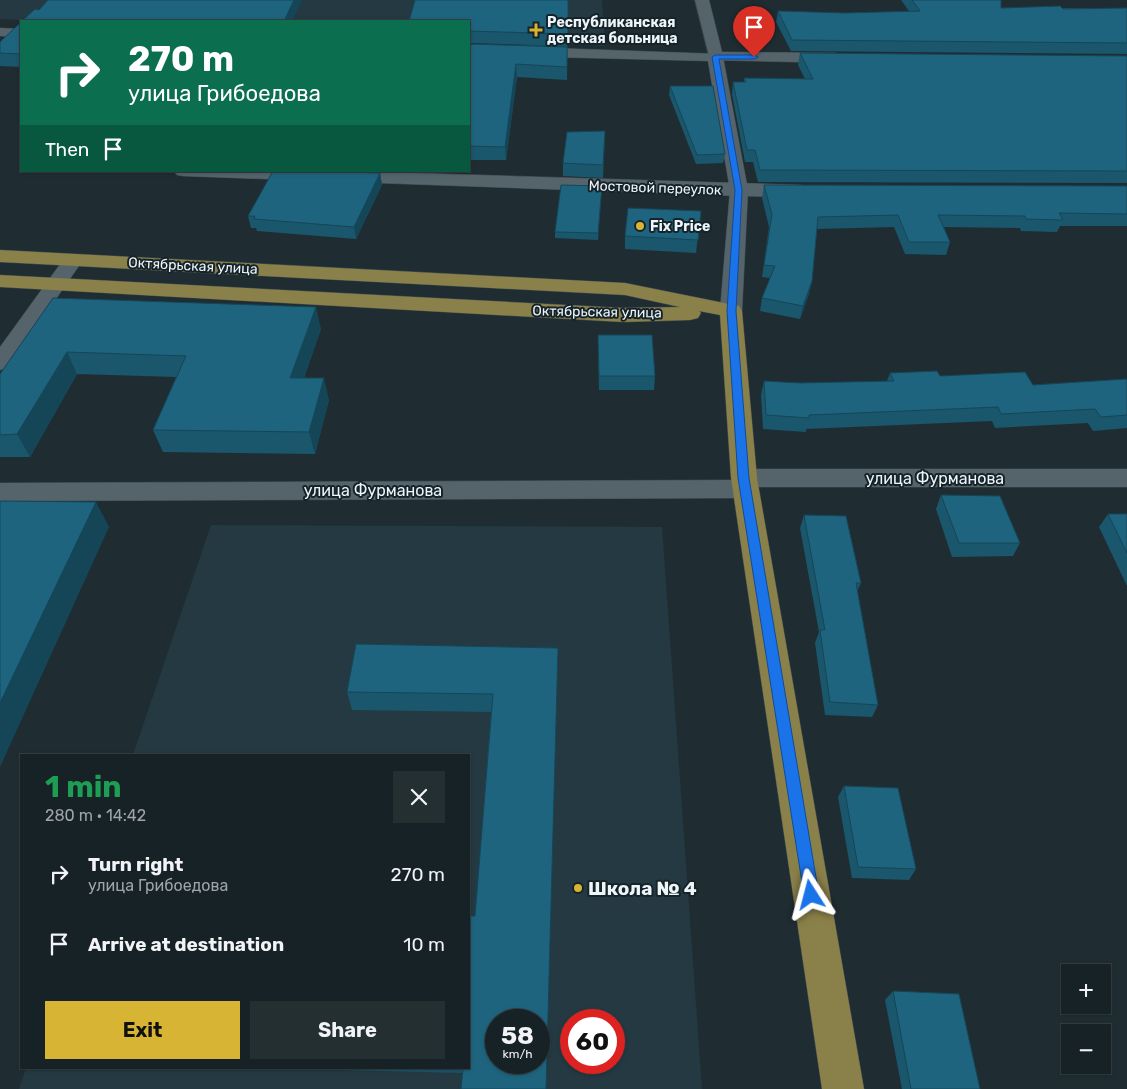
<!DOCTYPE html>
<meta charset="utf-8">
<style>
body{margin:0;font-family:Rubik,sans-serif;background:#242f32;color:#f1f3f6;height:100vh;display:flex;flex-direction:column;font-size:19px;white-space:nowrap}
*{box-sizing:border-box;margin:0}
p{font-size:16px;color:#9ea4a7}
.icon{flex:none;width:28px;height:28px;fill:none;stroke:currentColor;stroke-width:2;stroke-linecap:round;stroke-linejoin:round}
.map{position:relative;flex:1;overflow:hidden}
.details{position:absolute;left:20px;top:754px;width:450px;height:315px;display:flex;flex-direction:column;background:#172226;border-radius:0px;box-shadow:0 1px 4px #0004,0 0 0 1px #363f43}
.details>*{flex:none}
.banner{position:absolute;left:20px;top:20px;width:450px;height:152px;border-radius:0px;box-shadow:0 1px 4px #0004,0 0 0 1px #363f43;background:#0b6e4f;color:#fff;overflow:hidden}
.controls{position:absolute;left:1061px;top:964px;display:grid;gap:10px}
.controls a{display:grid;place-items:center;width:50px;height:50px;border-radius:0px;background:#172226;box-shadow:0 1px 4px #0004,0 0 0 1px #363f43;font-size:25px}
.speed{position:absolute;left:485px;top:1009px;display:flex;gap:10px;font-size:25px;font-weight:700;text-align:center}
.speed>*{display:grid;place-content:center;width:65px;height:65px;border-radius:50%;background:#172226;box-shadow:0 1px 4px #0004,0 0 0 1px #363f43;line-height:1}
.speed small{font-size:12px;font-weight:400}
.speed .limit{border:8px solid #d22;background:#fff;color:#111}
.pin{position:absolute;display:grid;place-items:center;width:42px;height:42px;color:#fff;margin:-51px -21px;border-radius:50% 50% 50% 0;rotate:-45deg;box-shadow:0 0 5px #0007}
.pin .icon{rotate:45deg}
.me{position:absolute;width:55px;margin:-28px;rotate:351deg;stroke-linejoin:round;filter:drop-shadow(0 0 4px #0008)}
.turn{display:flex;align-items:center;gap:18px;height:105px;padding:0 25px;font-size:22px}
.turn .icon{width:65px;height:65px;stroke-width:2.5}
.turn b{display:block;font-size:35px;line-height:42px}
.then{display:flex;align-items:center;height:48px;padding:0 25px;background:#0003;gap:10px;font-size:19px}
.round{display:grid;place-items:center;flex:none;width:52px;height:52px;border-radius:0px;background:#242f32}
.overview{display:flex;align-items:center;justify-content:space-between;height:85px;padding:0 25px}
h1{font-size:30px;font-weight:700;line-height:38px;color:#1e9e55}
.action{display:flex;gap:10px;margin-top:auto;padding:10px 25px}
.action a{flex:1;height:58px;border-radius:0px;background:#d7b434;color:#111;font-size:20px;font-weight:700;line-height:58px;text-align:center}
.action a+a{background:#242f32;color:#f1f3f6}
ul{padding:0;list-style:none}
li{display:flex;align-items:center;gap:15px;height:70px;padding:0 25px}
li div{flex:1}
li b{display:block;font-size:19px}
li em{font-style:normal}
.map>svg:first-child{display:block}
.built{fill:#243942;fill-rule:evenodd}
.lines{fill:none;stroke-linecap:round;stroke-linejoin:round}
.minor-casing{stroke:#3f4b50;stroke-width:1}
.tertiary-casing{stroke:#3f4b50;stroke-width:1}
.primary-casing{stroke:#3f4b50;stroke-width:1}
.minor{fill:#55646b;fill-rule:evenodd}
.tertiary{fill:#55646b;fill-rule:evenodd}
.primary{fill:#8a8049;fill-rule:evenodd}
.wall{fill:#1a566c;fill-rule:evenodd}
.shaded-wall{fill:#154658}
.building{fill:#1e647e;stroke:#154658;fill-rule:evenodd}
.route{fill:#1a73e8;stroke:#114b97}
.poi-dot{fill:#d7b434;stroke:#162329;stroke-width:2}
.labels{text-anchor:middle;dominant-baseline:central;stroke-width:4;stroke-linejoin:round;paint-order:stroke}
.far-poi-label{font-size:14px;font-weight:bold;fill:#ecf5f9;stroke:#162329;text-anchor:start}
.far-street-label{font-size:14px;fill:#ecf5f9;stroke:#162329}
.street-label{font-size:16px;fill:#ecf5f9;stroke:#162329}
.near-poi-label{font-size:19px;font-weight:bold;fill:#ecf5f9;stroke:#162329;text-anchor:start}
</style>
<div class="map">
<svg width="1127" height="1089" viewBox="0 0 1127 1089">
<rect width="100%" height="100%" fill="#1f2d33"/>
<path class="built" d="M0 0H602L605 46 469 39V21H49L0 19Z
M211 525 662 527 702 1089H19L26 1068H469V755H133ZM496 1020H539V1062H496ZM571 1020H614V1062H571Z"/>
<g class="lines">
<g class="minor-casing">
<path id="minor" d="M695 0H709L722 52 836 53 841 55 844 58 841 61 836 63 710 60Z
M174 171H351L801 185 808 187 810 191 808 195 801 197 739 196 183 176 177 175Z
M73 254 80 256 83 260 8 368 0 370V347L66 256Z
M744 469H1127V487H757L758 489 754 496 745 498 0 501V483L732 480 735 472Z"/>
</g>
<g class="tertiary-casing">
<path id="tertiary" d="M0 28 21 29V37L0 36Z
M469 45 720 54 723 57 748 190 742 311 739 316 731 318 723 316 720 311 730 190 708 61 469 55Z"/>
</g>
<g class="primary-casing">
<path id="primary" d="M0 250 625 283 739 306 742 311 757 478 864 1089H822L731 478 720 315 699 311 701 313 698 318 690 320 623 322 0 287V275L623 308 680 307 625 295 0 262Z"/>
</g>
<use href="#minor" class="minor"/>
<use href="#tertiary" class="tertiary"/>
<use href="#primary" class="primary"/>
</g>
<path class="wall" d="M568 0 567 80 517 77 506 160H469V44L561 46 469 43V21Z
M901 0H1001V8H1127V54L791 51 776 22 778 11 845 13 909 11Z
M21 22V67L0 66V42Z
M800 53 1127 56V183L758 182 753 162H745L732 94 733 82H744V78L805 79 798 65Z
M670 86 725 154 723 163 696 164 669 95Z
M605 131 603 178 563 176V163Z
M380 173 382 185 356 239 257 231 256 228H251L248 216Z
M764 185 1127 186V226H1060L1057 232 1021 231 1020 228 944 227 950 242 946 255 905 254 894 227 817 229 812 281 809 294 800 319 760 311 762 298 770 278 762 277 769 227 762 198Z
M602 186 598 240 555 238V232Z
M701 211 696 253 625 249V236Z
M53 298 321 329 304 378 329 400 315 454 163 452 153 430 176 377 77 374 30 457H0V374Z
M598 335 655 376 654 390H599Z
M890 373 940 376 1033 385 1127 380V428L1093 431 1088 423 995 428 992 421 806 429V432L763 429 761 395 764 381 800 383 887 381Z
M941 495 1020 543 1013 556 952 557 936 509Z
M1108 514H1127V586L1099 527Z
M804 515 861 583 857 591 878 705 872 717 825 715 815 643 819 632 800 528Z
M356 644 558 648 546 1089H461L463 1073 301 1069 299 1068H469V916H475L491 712 352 710 347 692ZM496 1020H539V1062H496Z
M844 786 916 869 909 880 852 878 838 797Z
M893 991 980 1089H902L885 1000Z"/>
<path class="shaded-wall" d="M294 0H302L292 21H284Z
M516 64 517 77 506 160 505 147Z
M380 173 382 185 356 239 354 227Z
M812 281 809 294 800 319 803 306Z
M316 307 321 329 296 400 290 378Z
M67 352 77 374 30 457 17 434Z
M324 378 329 400 315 454 309 432Z
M96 502 109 527 0 767V703Z"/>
<path class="building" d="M48 0H294L284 21H22L35 9 39 10Z
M415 0H568V34L469 31V21H409Z
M912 0H1001V8L1060 6 1063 9 1127 8V43L792 40 778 11 845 13 920 11Z
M21 22V54L0 53V42Z
M469 44 567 47V67L516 64 505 147 469 146Z
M800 53 1127 56V171L760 170 755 150H747L733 82H746L744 78 813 79Z
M670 86H713L725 154 697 155Z
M605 131 603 165 563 163 567 132Z
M273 171H323L380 173 354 227 254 219 255 216H248Z
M561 185 602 186 598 233 555 232Z
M764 185 1127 186V214L1059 213 1063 220 1026 219 1025 216 938 215 950 242H909L898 215 818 217 812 281 803 306 762 298 775 266 764 265 772 214Z
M628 208 701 211 698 240 625 236Z
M53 298 316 307 290 378H324L309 432 153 430 186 356 67 352 17 434 0 435V374Z
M598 335H652L655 376H599Z
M937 371 940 376 1025 372 1033 385 1126 379 1127 380V415L1101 417 1095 409 1001 414 998 407 809 415V418L766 415 764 381 800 383 894 381 890 373Z
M941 495 1000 496 1020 543H959Z
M0 501 96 502 0 703Z
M1108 514H1127V553Z
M804 515 846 516 861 583H856L878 705 830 702 820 630H825Z
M356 644 558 648 546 1089H461L463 1068H469V916H475L493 694 347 692ZM496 1020H539V1062H496Z
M844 786 898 788 916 869 858 867Z
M893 991 959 994 980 1089H911Z"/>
<path class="route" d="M715 55H754L758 57 754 59H719L742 190 736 311 749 478 819 895 816 901 811 903 806 901 804 895 738 478 727 311 735 190 712 57Z"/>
<g class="poi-dot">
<path d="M533.5 22.5h5v5h5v5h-5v5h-5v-5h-5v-5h5z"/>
<circle cx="640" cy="226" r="5"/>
<circle cx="578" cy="888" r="5"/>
</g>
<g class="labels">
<g class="far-poi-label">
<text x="547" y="22">Республиканская<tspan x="547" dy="16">детская больница</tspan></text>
<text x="650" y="226">Fix Price</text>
</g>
<g class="far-street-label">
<text transform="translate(655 188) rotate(2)">Мостовой переулок</text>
<text transform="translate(193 266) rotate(3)">Октябрьская улица</text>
<text transform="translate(597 312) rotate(1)">Октябрьская улица</text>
</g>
<g class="street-label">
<text x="935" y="478">улица Фурманова</text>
<text x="373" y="490">улица Фурманова</text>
</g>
<g class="near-poi-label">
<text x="588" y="888">Школа № 4</text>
</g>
</g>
</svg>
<div class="controls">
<a>+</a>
<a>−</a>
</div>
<div class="speed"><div>58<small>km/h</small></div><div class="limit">60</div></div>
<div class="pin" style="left:754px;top:57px;background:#d93025"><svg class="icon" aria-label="arrive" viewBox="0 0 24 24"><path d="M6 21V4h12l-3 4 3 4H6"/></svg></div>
<svg class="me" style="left:811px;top:895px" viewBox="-20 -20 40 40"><path d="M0-17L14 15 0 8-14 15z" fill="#1a73e8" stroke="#fff" stroke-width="4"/></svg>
<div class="banner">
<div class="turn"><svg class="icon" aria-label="right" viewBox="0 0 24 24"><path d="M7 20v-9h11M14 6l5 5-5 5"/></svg><div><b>270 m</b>улица Грибоедова</div></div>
<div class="then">Then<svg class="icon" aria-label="arrive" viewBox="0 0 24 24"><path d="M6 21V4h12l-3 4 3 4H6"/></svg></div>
</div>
<section class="details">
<div class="overview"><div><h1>1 min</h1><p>280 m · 14:42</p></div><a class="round"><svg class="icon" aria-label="close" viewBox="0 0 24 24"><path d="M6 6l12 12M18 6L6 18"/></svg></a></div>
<ul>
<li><svg class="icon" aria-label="right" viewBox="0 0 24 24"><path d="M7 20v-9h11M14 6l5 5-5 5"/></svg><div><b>Turn right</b><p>улица Грибоедова</p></div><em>270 m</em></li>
<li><svg class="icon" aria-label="arrive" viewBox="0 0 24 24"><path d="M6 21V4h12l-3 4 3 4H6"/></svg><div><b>Arrive at destination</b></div><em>10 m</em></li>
</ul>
<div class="action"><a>Exit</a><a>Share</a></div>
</section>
</div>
